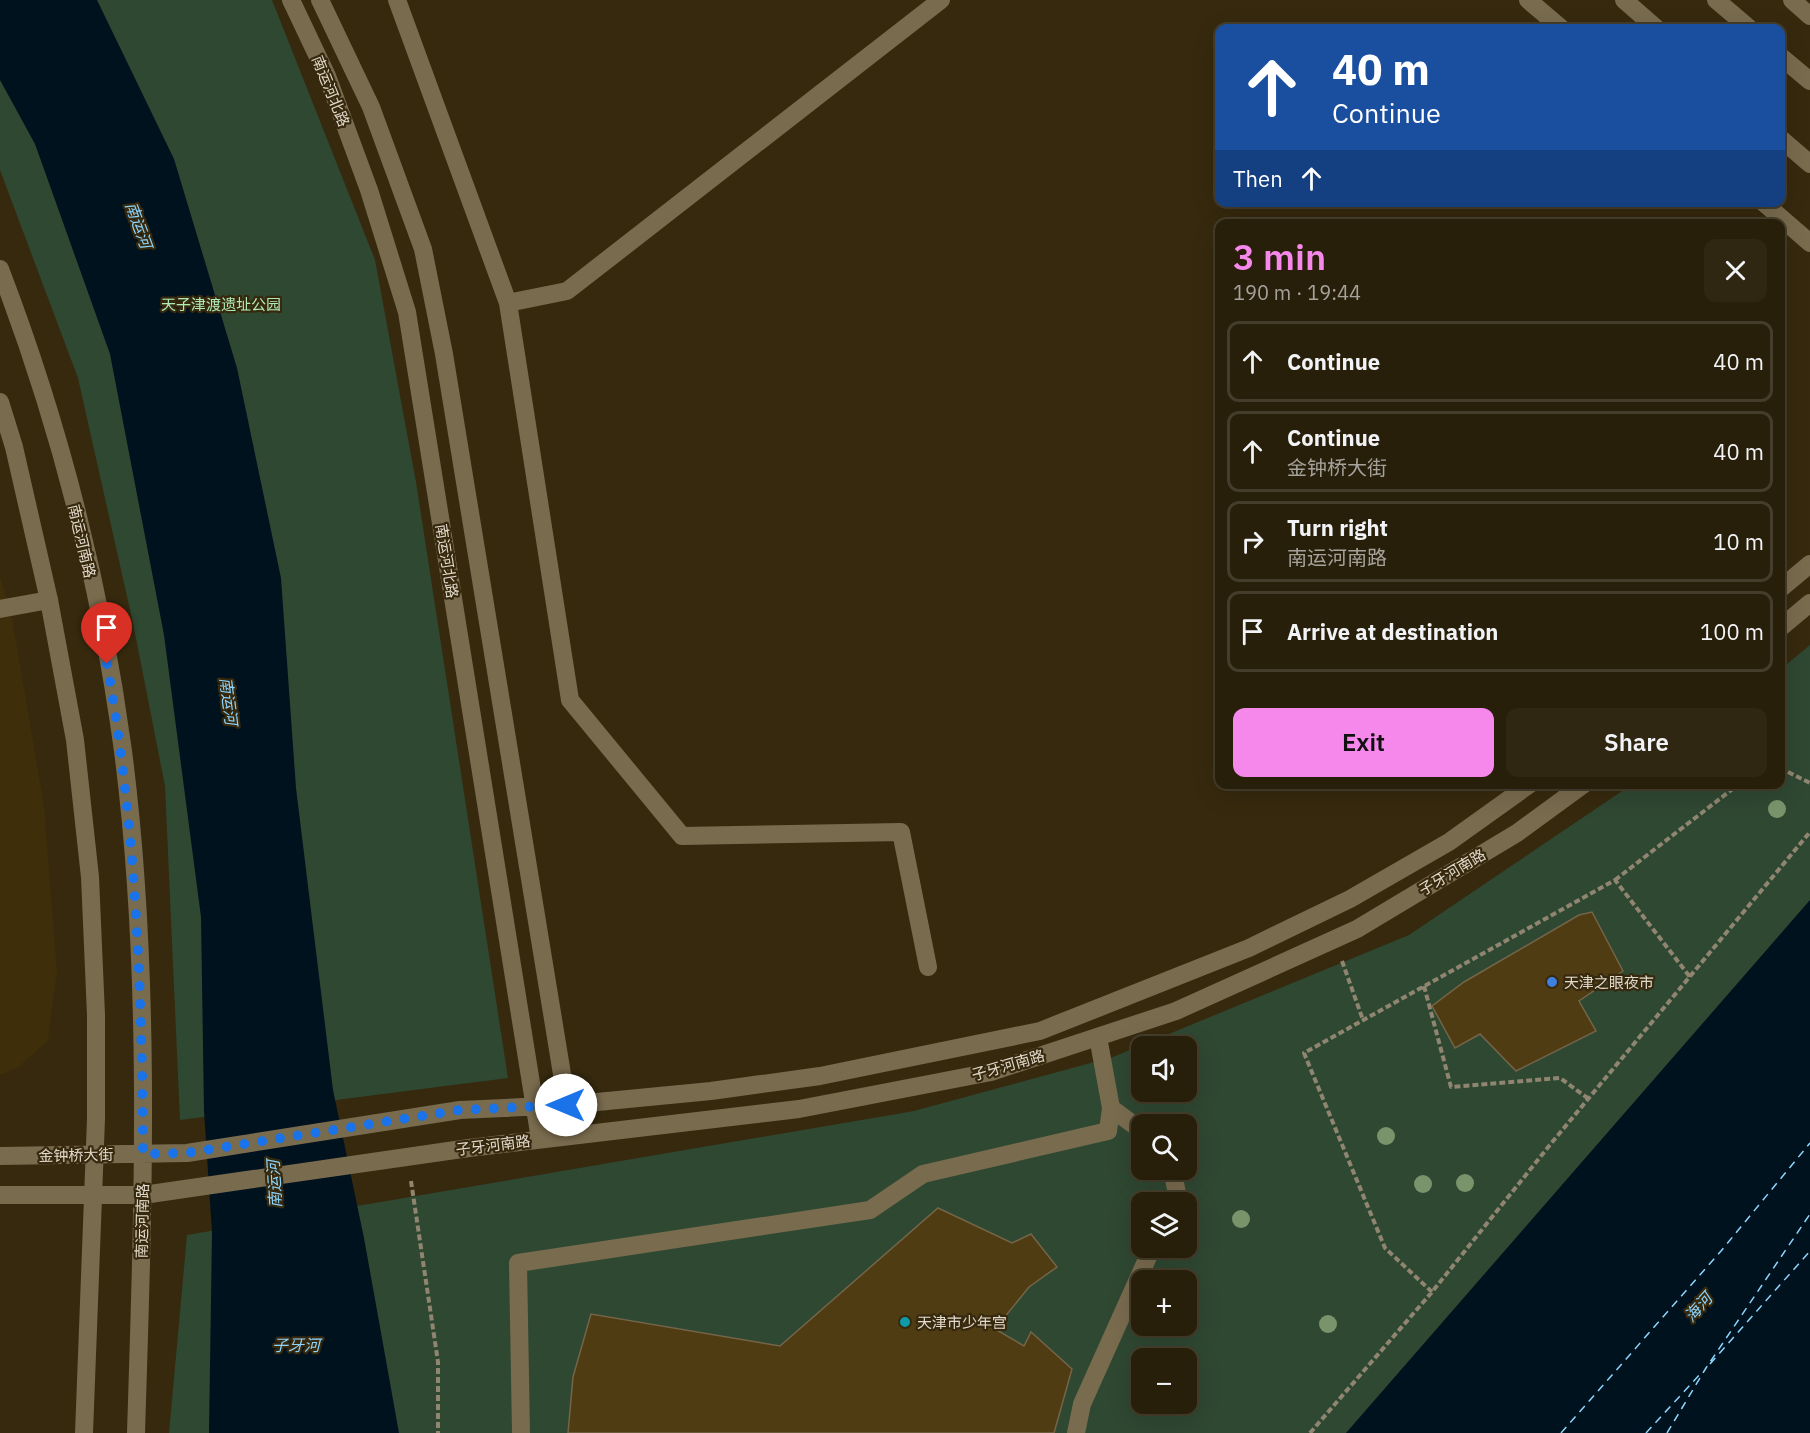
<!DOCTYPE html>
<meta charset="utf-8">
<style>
body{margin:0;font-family:"IBM Plex Sans","Noto Sans SC",sans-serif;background:#302713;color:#f1f3f6;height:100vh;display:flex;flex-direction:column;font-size:22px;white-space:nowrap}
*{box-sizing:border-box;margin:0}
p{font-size:20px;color:#a5a29c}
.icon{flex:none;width:33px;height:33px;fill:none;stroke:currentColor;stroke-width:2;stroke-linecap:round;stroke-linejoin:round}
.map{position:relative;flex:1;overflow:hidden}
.side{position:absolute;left:1215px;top:219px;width:570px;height:570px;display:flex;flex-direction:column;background:#281f0a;border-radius:12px;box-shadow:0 6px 24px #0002,0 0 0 2px #443d2b}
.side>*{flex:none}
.banner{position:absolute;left:1215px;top:24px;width:570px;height:183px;border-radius:12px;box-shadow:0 6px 24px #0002,0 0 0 2px #443d2b;background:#1a4fa0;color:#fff;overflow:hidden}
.fabs{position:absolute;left:1131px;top:1036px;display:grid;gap:12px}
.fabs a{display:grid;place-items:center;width:66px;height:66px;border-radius:12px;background:#281f0a;box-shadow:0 6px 24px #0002,0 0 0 2px #443d2b;font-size:30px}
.pin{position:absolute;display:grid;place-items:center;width:51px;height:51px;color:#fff;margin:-62px -26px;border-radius:50% 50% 50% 0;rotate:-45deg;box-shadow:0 0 6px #0007}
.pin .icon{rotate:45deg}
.me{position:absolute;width:66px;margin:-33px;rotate:270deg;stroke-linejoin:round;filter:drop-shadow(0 0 4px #0008)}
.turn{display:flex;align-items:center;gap:21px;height:126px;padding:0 18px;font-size:27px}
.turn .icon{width:78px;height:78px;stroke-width:2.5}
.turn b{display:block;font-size:42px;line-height:51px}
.then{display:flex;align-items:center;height:57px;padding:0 18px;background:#0003;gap:12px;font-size:22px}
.round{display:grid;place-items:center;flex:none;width:63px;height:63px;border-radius:12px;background:#302713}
.summary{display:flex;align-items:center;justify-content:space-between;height:102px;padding:0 18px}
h1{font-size:36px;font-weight:600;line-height:45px;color:#f788eb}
.cta{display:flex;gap:12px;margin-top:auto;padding:12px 18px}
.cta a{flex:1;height:69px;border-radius:12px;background:#f788eb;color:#111;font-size:24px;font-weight:600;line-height:69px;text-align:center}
.cta a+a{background:#302713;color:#f1f3f6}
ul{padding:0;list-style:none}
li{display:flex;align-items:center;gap:18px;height:81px;margin:0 12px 9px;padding:0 6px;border:3px solid #443d2b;border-radius:12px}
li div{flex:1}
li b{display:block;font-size:22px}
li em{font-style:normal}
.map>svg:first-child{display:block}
.built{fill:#3e2e0a}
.green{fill:#2f4832;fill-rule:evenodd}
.water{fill:#00121e}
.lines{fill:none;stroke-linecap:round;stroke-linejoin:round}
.ferry{stroke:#8cd5ff;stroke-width:1.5;stroke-dasharray:8 6;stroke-linecap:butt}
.building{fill:#4f3c12;stroke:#746549;stroke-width:1.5}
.path{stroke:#8f8570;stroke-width:4;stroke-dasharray:6 3;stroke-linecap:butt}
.lane{stroke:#796b4e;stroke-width:18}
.street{stroke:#796b4e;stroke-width:18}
.secondary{stroke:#796b4e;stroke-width:18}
.tree{fill:#79946b}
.route{stroke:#1a73e8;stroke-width:10;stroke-dasharray:0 18}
.shop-dot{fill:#3f7fe0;stroke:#36290e;stroke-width:2}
.culture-dot{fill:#0f9aa8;stroke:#36290e;stroke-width:2}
.labels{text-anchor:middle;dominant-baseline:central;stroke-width:4.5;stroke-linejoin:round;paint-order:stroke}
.street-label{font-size:15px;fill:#e1d9ca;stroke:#36290e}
.park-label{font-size:15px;fill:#afebb7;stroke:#36290e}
.poi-label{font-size:15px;fill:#e1d9ca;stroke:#36290e;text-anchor:start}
.water-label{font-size:16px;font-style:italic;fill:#8cd5ff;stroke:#36290e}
</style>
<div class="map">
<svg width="1810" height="1433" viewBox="0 0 1810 1433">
<rect width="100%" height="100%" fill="#36290e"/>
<path class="built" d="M0 577 11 612 44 805 57 971 48 1041 17 1068 0 1075Z"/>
<path class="green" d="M0 0H272L375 260 416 482 508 1078 180 1120 165 786 133 623 78 378 0 170Z
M1810 645V1433H169L187 1235 914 1111 1113 1057 1409 935 1631 785 1780 784 1781 669ZM1142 1047H1186V1092H1142ZM1142 1125H1186V1170H1142ZM1142 1203H1186V1248H1142ZM1142 1281H1186V1326H1142ZM1142 1359H1186V1404H1142Z"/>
<path class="water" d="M0 0H97L174 159 237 368 281 578 296 788 333 1090 364 1238 399 1433H209L212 1232 204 1111 201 917 164 635 110 354 35 144 0 80Z
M1810 900V1433H1346Z"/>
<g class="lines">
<path class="ferry" d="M1710 1364 1810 1251
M1561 1433 1721 1251 1810 1143
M1646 1433 1702 1372
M1667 1433 1706 1368 1810 1214"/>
</g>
<path class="building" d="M1592 912 1623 971 1579 1001 1596 1031 1516 1071 1480 1034 1455 1048 1432 1006 1464 982 1579 915Z
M938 1208 1012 1243 1031 1234 1057 1267 1029 1287 995 1329 1024 1346 1031 1332 1072 1369 1054 1433H568L573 1377 591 1314 780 1346Z"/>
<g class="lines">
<path class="path" d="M1780 768 1810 783
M1615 880 1739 784
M1342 961 1363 1020
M1424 986 1451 1087 1560 1078 1589 1099
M411 1181 438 1362V1433
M1432 1292 1385 1248 1304 1053 1615 880 1690 977
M1310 1433 1432 1292 1549 1146 1810 832"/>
<path class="lane" d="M397 0 508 303 570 700 682 836 901 832 928 967
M508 303 567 291 941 0
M1111 1108 1142 1131
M1172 1170 1177 1193 1172 1203
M521 1433 518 1263 870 1210 923 1174 1108 1131 1111 1108 1098 1037
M1076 1433 1082 1404 1152 1248"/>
<path class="street" d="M0 609 49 600"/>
<path class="secondary" d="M291 0 327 76 369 190 407 312 540 1139
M320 0 371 107 423 249 444 354 572 1135
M1528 0 1561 28
M1624 0 1656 28
M1716 0 1749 28
M1792 0 1810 16
M1780 56 1810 81
M1780 138 1810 164
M1763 202 1810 243
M0 269C59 423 101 588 123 751 152 975 143 1208 136 1433
M0 402 14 447 49 600 75 740 90 877 96 1015V1119L84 1433
M1780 589 1810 564
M1780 628 1810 603
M0 1156 187 1153 460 1110 566 1105 711 1091 820 1076 1040 1031 1249 948 1350 899 1449 842 1530 784
M0 1195H143L469 1148 799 1109 991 1072 1176 1011 1357 929 1517 833 1584 784"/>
</g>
<g class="tree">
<circle cx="1777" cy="809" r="9"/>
<circle cx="1386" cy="1136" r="9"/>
<circle cx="1465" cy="1183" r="9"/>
<circle cx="1423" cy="1184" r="9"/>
<circle cx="1241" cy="1219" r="9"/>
<circle cx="1328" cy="1324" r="9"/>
</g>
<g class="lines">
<path class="route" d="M107 664C136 826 142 990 143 1154L187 1153 460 1110 566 1105"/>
</g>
<circle class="shop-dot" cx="1552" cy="982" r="6"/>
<circle class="culture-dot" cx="905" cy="1322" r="6"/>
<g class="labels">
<g class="street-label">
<text transform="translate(331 91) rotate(68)">南运河北路</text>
<text transform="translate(82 541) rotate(77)">南运河南路</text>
<text transform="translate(447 561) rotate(81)">南运河北路</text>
<text transform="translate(1452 872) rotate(-31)">子牙河南路</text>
<text transform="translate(1008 1065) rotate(-16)">子牙河南路</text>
<text transform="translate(493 1145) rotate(-7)">子牙河南路</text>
<text transform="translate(76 1155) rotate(-1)">金钟桥大街</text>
<text transform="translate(142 1221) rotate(-89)">南运河南路</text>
</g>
<g class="park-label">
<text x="221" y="304">天子津渡遗址公园</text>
</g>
<g class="poi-label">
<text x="1564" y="982">天津之眼夜市</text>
<text x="917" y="1322">天津市少年宫</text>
</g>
<g class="water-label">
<text transform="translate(139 225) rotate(70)">南运河</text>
<text transform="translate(229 701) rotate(83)">南运河</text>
<text transform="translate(274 1184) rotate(-93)">南运河</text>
<text transform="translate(1698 1307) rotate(-48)">海河</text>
<text x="296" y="1345">子牙河</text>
</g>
</g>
</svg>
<div class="fabs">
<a><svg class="icon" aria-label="sound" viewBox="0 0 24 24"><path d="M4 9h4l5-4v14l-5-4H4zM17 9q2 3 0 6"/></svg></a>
<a><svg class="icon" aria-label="search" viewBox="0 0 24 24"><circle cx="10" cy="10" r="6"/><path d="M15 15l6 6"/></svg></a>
<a><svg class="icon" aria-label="layers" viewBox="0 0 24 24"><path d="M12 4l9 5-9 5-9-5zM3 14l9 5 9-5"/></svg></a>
<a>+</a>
<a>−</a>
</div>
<div class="pin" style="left:107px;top:664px;background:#d93025"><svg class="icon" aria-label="arrive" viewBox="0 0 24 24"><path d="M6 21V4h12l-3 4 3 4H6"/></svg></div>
<svg class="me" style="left:566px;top:1105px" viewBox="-20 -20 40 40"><circle r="19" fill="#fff"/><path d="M0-13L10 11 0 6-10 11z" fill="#1a73e8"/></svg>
<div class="banner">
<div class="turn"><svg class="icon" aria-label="ahead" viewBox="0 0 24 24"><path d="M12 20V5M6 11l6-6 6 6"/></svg><div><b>40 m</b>Continue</div></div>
<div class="then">Then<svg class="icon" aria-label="ahead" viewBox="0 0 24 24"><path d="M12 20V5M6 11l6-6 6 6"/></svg></div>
</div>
<section class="side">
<div class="summary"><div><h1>3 min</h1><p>190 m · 19:44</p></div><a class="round"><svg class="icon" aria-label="close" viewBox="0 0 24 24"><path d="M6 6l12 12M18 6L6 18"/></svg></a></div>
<ul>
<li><svg class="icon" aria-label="ahead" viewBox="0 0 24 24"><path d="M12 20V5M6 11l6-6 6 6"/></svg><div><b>Continue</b></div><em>40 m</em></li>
<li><svg class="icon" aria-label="ahead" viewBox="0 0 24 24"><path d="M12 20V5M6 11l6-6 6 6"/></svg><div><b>Continue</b><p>金钟桥大街</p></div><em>40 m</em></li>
<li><svg class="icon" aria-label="right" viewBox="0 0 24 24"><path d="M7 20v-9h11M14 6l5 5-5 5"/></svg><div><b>Turn right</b><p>南运河南路</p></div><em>10 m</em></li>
<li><svg class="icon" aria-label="arrive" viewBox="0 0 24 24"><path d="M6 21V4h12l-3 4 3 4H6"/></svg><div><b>Arrive at destination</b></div><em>100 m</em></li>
</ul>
<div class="cta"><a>Exit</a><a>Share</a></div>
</section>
</div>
